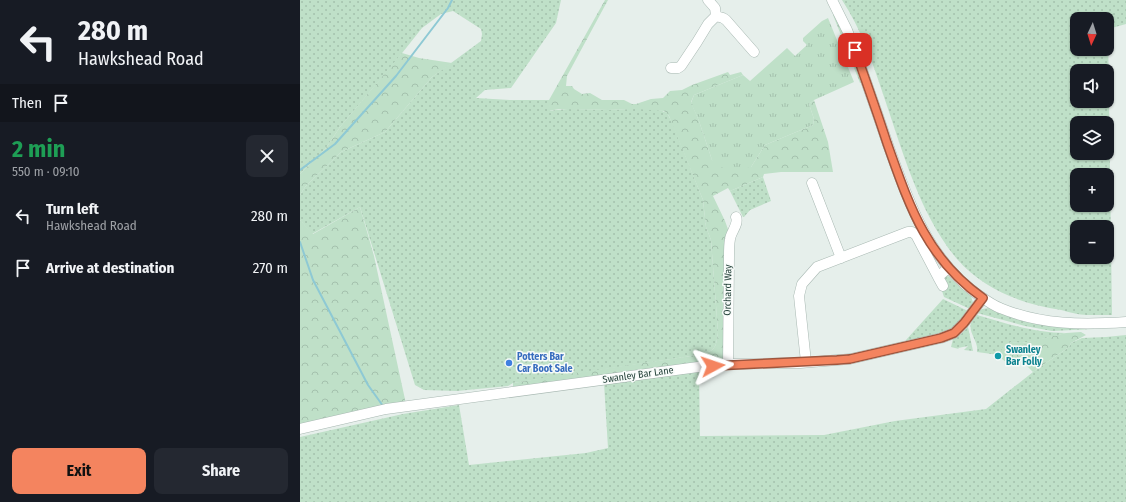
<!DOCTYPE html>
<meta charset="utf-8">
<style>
body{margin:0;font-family:"Fira Sans Condensed",sans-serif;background:#242831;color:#f1f3f6;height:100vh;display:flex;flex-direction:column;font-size:15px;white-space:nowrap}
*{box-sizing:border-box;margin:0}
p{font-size:13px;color:#9ea1a6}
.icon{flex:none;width:22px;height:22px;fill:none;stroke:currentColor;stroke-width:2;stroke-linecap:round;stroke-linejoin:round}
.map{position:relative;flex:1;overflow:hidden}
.sheet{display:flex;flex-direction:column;background:#171b24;width:300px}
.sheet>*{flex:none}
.guide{background:#171b24;color:#f1f3f6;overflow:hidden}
.needle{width:26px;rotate:184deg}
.buttons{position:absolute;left:770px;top:12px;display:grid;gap:8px}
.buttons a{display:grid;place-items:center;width:44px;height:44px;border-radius:8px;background:#171b24;box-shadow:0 1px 3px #0004;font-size:20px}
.pin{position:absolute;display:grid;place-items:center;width:34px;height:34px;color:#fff;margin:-17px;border-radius:8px;box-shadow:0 2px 6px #0006}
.me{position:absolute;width:44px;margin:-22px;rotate:85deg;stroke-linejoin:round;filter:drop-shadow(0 0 3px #0008)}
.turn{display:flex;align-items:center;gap:14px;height:84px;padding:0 12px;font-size:18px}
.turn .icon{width:52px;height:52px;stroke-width:2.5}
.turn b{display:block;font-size:28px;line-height:34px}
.then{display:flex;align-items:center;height:38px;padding:0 12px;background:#0003;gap:8px;font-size:15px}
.round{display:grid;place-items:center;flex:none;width:42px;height:42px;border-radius:8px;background:#242831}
.head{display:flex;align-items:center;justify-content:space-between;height:68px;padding:0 12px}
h1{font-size:24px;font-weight:700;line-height:30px;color:#1e9e55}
.primary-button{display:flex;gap:8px;margin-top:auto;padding:8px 12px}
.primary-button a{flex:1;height:46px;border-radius:8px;background:#f4845f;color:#111;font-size:16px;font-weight:700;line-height:46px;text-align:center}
.primary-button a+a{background:#242831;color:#f1f3f6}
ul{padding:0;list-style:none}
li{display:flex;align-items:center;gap:12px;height:52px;padding:0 12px}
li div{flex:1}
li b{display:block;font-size:15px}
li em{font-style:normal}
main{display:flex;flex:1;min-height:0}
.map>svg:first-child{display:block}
.grass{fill:url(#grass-dots);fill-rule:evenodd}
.forest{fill:url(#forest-crowns)}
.park{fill:url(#park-tufts)}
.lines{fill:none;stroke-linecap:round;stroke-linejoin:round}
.stream{stroke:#8ec9d4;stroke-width:2}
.minor-casing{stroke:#a8b8b2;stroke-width:11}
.minor{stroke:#fff;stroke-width:10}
.route-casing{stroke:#9f563e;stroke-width:10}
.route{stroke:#f4845f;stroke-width:7}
.culture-dot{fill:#0f9aa8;stroke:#f7fbf9;stroke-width:1.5}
.shop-dot{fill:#3f7fe0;stroke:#f7fbf9;stroke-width:1.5}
.labels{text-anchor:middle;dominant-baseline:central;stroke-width:3;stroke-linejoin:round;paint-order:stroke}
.street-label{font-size:10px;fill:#24423a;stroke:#f7fbf9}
.culture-label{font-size:10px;font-weight:bold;fill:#0d838f;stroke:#f7fbf9;text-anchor:start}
.shop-label{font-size:10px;font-weight:bold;fill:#366cbe;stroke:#f7fbf9;text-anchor:start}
</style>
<main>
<section class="sheet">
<div class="guide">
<div class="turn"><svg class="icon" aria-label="left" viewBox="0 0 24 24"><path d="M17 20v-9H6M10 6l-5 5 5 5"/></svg><div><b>280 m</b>Hawkshead Road</div></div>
<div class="then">Then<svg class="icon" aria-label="arrive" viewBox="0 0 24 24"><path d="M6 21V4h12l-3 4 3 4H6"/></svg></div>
</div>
<div class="head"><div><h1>2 min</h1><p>550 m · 09:10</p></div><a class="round"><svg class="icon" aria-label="close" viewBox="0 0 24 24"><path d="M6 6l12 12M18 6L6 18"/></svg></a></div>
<ul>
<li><svg class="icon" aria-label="left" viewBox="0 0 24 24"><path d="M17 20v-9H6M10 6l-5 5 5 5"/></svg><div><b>Turn left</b><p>Hawkshead Road</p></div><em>280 m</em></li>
<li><svg class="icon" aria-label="arrive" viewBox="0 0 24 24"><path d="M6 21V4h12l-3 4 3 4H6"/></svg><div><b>Arrive at destination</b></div><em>270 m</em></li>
</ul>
<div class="primary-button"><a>Exit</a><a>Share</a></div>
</section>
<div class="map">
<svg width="826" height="502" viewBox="0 0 826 502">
<defs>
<pattern id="grass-dots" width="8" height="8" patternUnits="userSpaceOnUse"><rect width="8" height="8" fill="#bfe0c8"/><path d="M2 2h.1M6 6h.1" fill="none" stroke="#a4c1ad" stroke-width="1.8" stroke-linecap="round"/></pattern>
<pattern id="forest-crowns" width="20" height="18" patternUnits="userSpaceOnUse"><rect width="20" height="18" fill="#bfe0c8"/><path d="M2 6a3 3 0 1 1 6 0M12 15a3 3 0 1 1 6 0" fill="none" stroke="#a4c1ad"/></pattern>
<pattern id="park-tufts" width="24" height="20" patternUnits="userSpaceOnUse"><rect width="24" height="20" fill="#bfe0c8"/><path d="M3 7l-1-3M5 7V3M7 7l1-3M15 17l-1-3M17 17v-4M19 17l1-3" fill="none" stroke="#a4c1ad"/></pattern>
</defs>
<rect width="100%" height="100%" fill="#e6efeb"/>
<path class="grass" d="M0 0H261L256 23 211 88 185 90 176 98 210 100H249L250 111C269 107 289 110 308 110 326 110 351 105 367 113L372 122 403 200 406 227 411 240 418 332C416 349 415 351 398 355L213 383 208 386 157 391 124 390 115 385 60 207 12 234 0 220V195L5 187 41 152 85 132 132 77 181 41 182 34 181 29 153 11 141 14 122 28 95 62 40 127 26 148 0 174Z
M542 0H826V24L808 29 812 315C804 315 795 315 787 315 779 315 769 312 761 310 722 304 684 290 657 259 619 214 602 149 583 94 572 61 561 29 542 0ZM777 19H807V49H777ZM777 71H807V101H777ZM777 123H807V153H777ZM777 175H807V205H777ZM777 227H807V257H777Z
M533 15H536L550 48 562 83H560Z
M463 177 471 201 450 210 444 217H443L430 191Z
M647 275 671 296 673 303 670 309 644 297 642 291 647 289 643 279Z
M643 299 668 311 654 327 642 333 607 343 606 340Z
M689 308 794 328V329L752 331 725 326 677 313 682 309Z
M677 315C707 324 736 333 766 333L734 341 722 343 711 342 703 348 700 355H699L677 352C679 342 668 333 671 323 672 320 676 317 677 315Z
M668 327 673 351 664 350 668 346 658 348 659 349 651 347 653 339 661 334Z
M826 335V502H0V437L103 414 159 405 169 465 286 453 308 448 304 383 399 371 400 436 524 435 595 421 686 409 733 372 769 347 771 343 782 338 806 337Z"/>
<path class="forest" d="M305 0H308L267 76 266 86H272L274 89 282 94 290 93 302 100H324L332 104H336L351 99 363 98 370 91 382 90 392 85 428 72 430 75 441 72 443 75 394 95 391 102 399 121 412 160 451 167 465 145 513 125 514 119 509 104 514 100 528 142 533 172H481L464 174 463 177 430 191 428 188 413 196 425 221 429 232 425 351 422 361 213 387V383L275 373 398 355C415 351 416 349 418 332L411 240 406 227 403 200 369 116 364 111 337 109 308 110 259 109 249 111V100Z
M102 53 119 58 152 63 132 77 85 132 41 152 5 187 0 195V174L26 148 40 127Z
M60 207 74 256 106 404 0 427V220L13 234Z
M781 332 786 335 771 343 769 347 733 372 723 362H706L702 359V355H700L702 348 711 342 723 343 766 333Z"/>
<path class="park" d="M528 18 554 82 514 100 509 104 514 119 513 125 465 145 451 167 430 173 412 160 399 121 391 103 394 95 443 75 450 81 487 48 495 56 507 45 503 41V38L522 21Z"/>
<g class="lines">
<path class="stream" d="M0 170 35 144 96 76 148 8 152 0
M0 242 13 280 68 385 83 406"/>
<g class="minor-casing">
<path id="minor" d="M532 0 547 30 555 50C566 81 577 112 587 142 607 198 627 258 677 294 684 299 692 305 700 308 741 325 783 325 826 322
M416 16 423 18 426 20 454 52
M371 68H378L381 66 397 42 408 24 416 16 415 8 408 0
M512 183 541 258
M638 277 643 286
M506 362 499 296 502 284 517 267 608 232H612L616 235 638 277 648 268
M428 364 429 256C429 251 429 245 430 239 431 232 439 224 436 217
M0 429 86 409 398 367 428 364 500 363 537 360 550 359 641 338 654 333 664 323 683 298"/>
</g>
<use href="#minor" class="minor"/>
</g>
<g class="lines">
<g class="route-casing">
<path id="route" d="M413 366 537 360 550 359 641 338 654 333 664 323 683 298C626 258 609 205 587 143 577 112 566 81 555 50"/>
</g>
<use href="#route" class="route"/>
</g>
<circle class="culture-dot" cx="698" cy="356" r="4"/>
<circle class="shop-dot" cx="209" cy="363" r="4"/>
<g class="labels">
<g class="street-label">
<text transform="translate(428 290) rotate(-89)">Orchard Way</text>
<text transform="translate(338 375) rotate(-8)">Swanley Bar Lane</text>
</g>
<g class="culture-label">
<text x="706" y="350">Swanley<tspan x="706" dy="12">Bar Folly</tspan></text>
</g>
<g class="shop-label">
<text x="217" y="357">Potters Bar<tspan x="217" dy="12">Car Boot Sale</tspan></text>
</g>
</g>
</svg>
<div class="buttons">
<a><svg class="needle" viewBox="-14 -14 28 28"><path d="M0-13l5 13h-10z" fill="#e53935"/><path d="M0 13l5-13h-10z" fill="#9ea1a6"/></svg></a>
<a><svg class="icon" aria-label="sound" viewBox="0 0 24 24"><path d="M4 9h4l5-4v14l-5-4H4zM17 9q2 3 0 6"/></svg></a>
<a><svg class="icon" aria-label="layers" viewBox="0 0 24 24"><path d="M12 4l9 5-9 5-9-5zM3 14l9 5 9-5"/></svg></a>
<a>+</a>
<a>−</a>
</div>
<div class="pin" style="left:555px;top:50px;background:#d93025"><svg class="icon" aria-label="arrive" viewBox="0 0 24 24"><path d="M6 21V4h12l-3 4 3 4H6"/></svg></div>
<svg class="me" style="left:413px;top:366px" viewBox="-20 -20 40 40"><path d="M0-17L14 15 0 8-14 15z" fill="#f4845f" stroke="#fff" stroke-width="4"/></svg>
</div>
</main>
